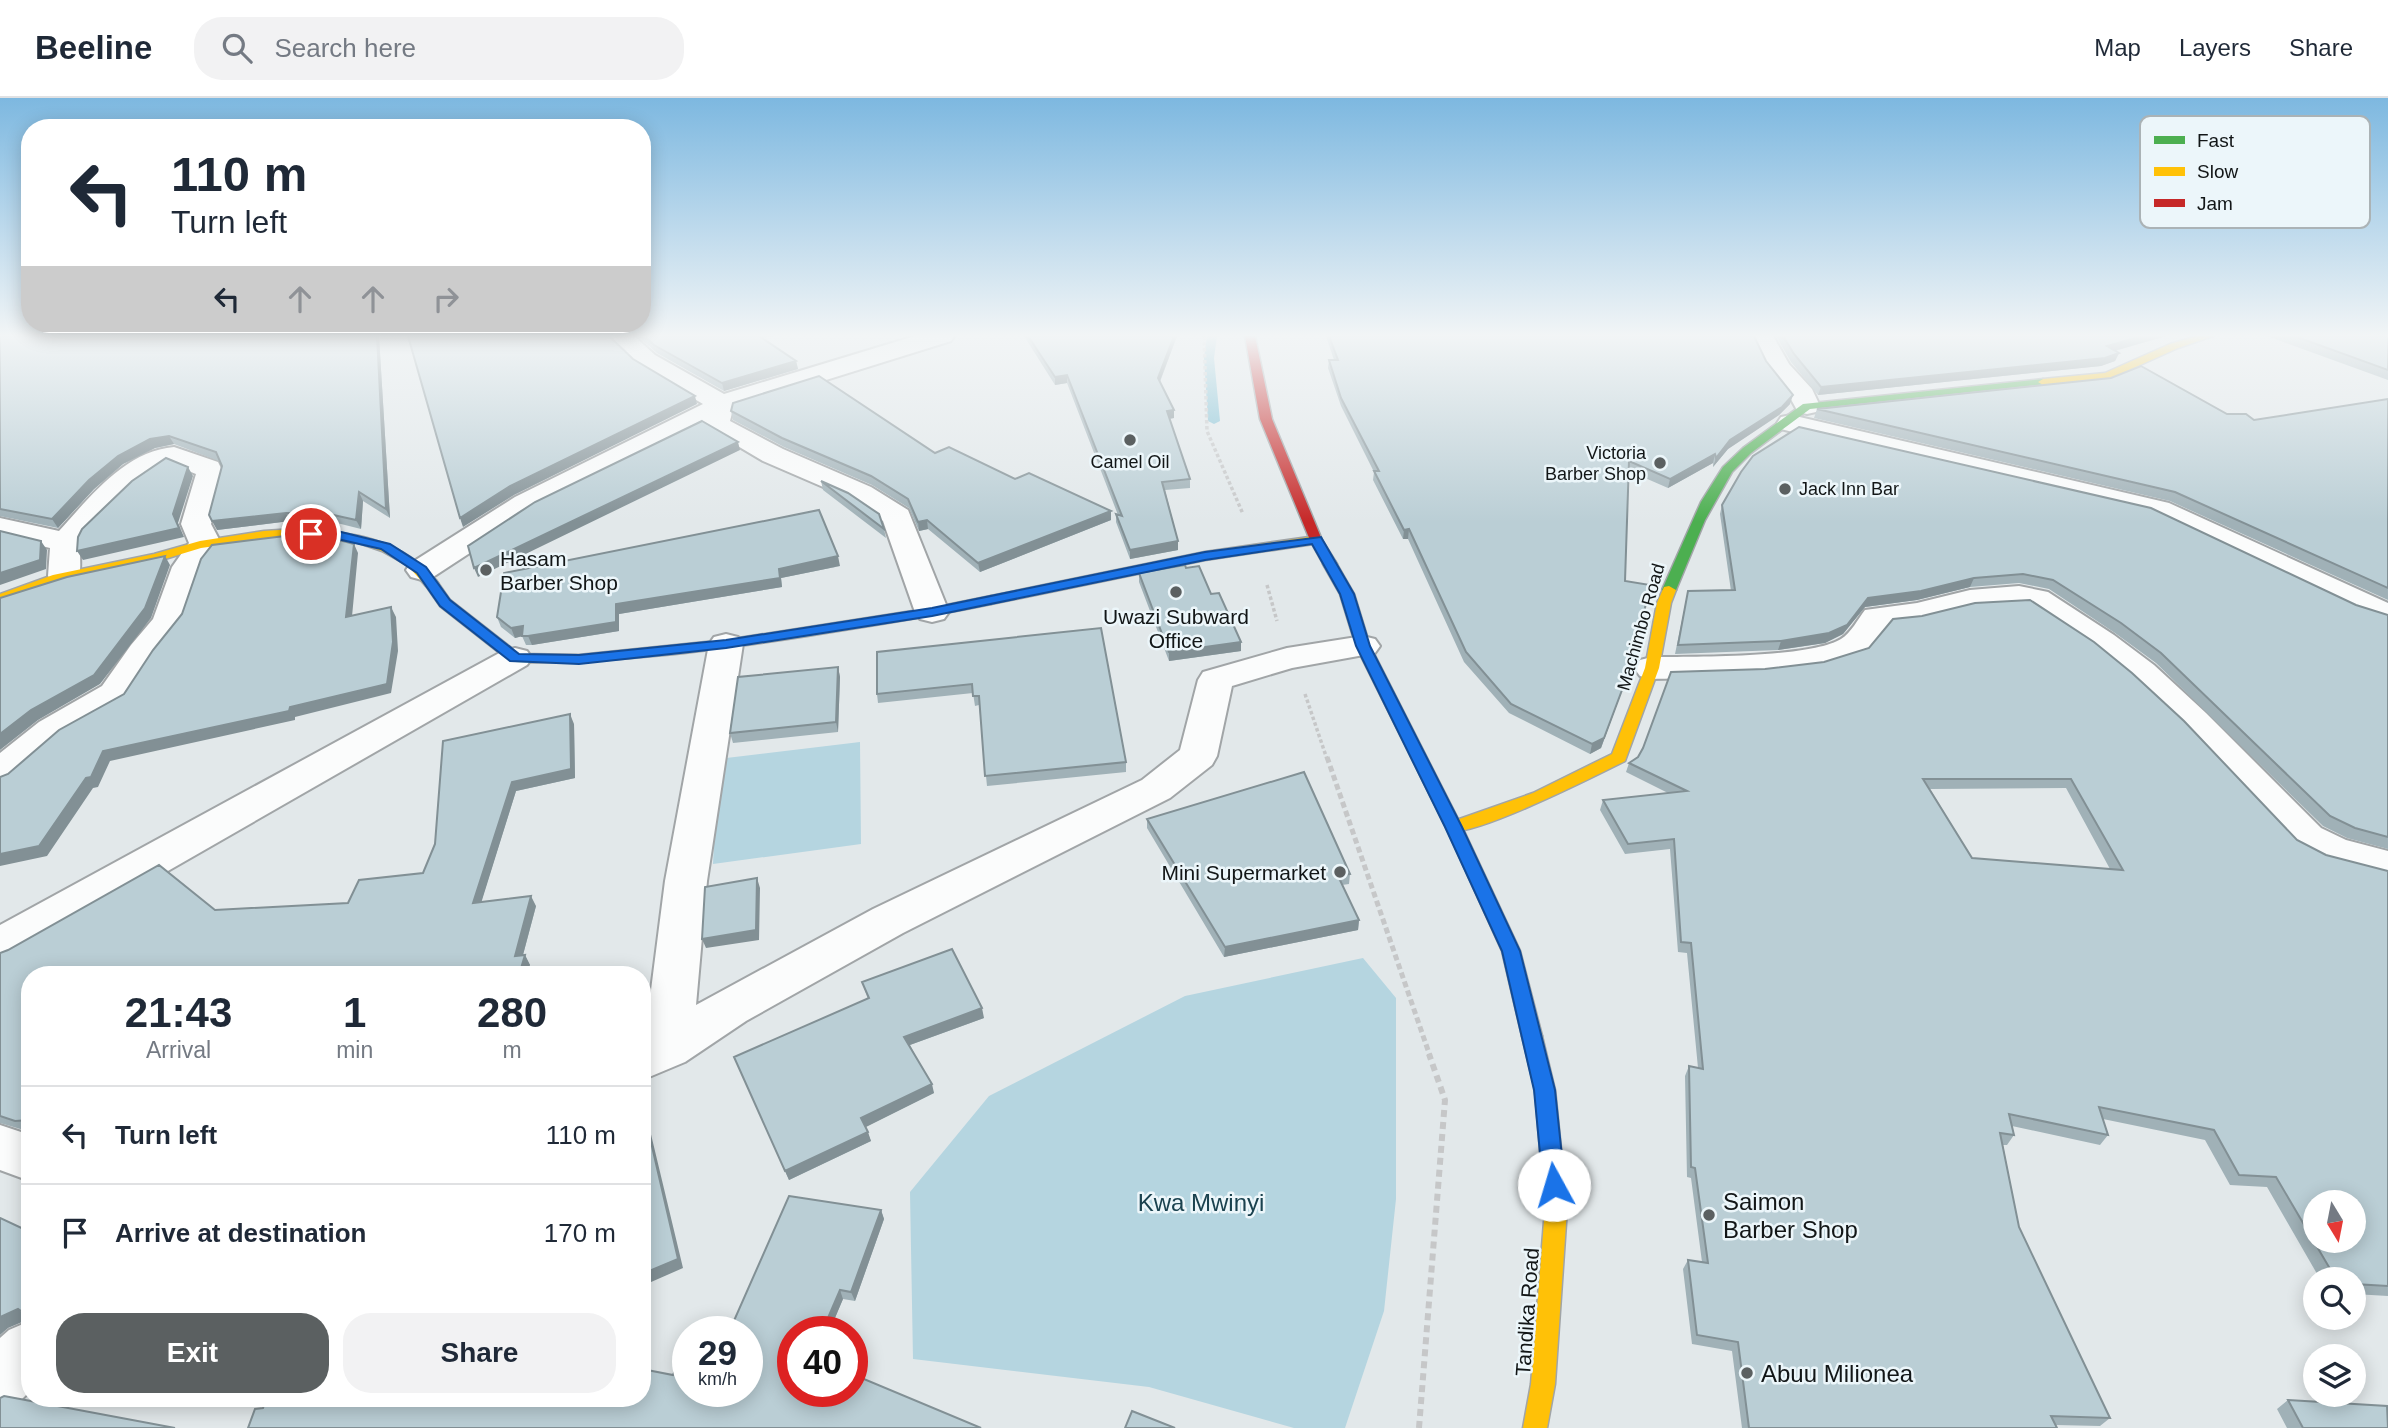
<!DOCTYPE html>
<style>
body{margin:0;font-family:Helvetica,sans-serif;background:#f2f2f3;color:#1f2937;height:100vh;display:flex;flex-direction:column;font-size:26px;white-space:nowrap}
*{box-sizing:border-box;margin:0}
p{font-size:23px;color:#747a83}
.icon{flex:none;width:38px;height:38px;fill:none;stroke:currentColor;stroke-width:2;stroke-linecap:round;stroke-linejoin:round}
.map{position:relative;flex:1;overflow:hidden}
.drawer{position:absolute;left:21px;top:868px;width:630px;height:441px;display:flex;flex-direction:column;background:#fff;border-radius:28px;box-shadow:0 4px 18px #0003}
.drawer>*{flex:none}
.top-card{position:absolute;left:21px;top:21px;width:630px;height:214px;border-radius:28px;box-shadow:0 4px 18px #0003;background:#fff;color:#1f2937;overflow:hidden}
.needle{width:46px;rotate:170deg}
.controls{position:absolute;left:2303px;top:1092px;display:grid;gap:14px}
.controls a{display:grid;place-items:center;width:63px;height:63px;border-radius:50%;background:#fff;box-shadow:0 4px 18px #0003;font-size:35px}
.speed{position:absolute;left:672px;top:1218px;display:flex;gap:14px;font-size:35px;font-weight:700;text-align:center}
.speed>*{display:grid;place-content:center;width:91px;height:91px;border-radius:50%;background:#fff;box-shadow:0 4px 18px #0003;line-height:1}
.speed small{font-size:18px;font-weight:400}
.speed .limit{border:10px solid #d22;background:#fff;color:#111}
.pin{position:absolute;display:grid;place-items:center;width:60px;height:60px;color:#fff;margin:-30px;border:4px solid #fff;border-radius:50%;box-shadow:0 2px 7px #0007}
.me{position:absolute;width:77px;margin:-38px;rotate:354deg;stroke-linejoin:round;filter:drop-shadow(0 0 5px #0008)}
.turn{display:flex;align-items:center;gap:24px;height:147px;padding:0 35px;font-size:32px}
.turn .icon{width:91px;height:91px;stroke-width:2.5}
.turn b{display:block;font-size:49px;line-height:60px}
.lanes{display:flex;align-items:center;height:66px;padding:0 35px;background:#0003;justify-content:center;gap:35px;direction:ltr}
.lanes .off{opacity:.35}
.eta{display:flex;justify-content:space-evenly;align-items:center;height:119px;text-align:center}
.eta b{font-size:42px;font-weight:600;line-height:49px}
.cta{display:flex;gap:14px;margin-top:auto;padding:14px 35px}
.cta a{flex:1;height:80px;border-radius:28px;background:#5b6061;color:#fff;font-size:28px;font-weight:600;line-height:80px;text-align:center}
.cta a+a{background:#f2f2f3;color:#1f2937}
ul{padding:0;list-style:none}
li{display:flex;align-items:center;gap:21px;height:98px;padding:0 35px;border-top:2px solid #e0e1e3}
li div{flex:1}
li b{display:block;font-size:26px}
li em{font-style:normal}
header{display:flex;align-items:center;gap:42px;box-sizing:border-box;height:98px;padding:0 35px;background:#fff;border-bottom:2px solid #e0e1e3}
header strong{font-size:33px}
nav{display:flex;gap:38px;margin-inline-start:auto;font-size:24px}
.search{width:490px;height:63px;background:#f2f2f3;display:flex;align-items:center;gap:18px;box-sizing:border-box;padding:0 24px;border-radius:28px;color:#747a83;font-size:26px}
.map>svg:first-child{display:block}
.green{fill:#b5d5e0}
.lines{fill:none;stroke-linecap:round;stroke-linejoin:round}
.stream{fill:#7ebfd3;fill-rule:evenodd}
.street-casing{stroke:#a1a5a7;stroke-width:4}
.fast-casing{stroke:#a1a5a7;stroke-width:3}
.slow-casing{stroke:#a1a5a7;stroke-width:3}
.jam-casing{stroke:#a1a5a7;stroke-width:3}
.path-far2{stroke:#c6c7c8;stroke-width:3.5;stroke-dasharray:3.5 2.5;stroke-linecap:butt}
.path-far1{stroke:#c6c7c8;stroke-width:5;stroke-dasharray:6 3.5;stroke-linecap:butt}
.path{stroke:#c6c7c8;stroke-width:6;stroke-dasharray:7 5;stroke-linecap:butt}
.street{fill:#fbfcfc;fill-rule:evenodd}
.fast{fill:#4caf50;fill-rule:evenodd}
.slow{fill:#ffc107;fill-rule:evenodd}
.jam{fill:#c62828;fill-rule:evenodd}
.wall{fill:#a0b1b7;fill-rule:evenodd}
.shaded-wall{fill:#829095}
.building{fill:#baced5;stroke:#829095;stroke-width:2;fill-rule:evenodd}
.route{fill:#1a73e8;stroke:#114b97;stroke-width:2}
.poi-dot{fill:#5b6061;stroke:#ecf6fa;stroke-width:2.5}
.labels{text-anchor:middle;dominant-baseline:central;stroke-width:5;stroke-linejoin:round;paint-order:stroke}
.far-poi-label{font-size:18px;fill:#121617;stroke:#ecf6fa;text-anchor:end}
.far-street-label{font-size:18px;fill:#121617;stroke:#ecf6fa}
.poi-label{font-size:21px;fill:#121617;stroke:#ecf6fa;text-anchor:start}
.street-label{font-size:21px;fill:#121617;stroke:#ecf6fa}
.near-poi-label{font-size:24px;fill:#121617;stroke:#ecf6fa;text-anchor:start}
.near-park-label{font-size:24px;fill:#1a424f;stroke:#ecf6fa}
.key{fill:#ecf6fa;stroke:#abb3b6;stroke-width:2}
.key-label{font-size:19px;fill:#121617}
</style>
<header>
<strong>Beeline</strong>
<div class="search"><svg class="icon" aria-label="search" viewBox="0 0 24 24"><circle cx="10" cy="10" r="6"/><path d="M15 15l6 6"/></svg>Search here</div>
<nav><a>Map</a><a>Layers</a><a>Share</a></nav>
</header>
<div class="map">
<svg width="2388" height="1330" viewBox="0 0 2388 1330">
<rect width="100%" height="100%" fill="#e2e8ea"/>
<path class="green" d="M860 644 861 746 713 766 718 661Z
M1363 860 1396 900V1101L1384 1213 1345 1330H1294L1149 1289 913 1261 910 1094 989 998 1185 898Z"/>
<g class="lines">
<path class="stream" d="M1207 238H1217L1214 260 1220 323 1214 326 1208 323 1204 260Z"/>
<g class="street-casing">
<path id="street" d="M607 238H634L655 257 724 296 915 238H954L951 243 733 311 730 323 783 351 871 389 908 412 949 514 944 521 932 524 920 521 915 514 883 423 851 401 763 363 704 328 537 411 433 479 422 482 411 479 406 472 411 465 515 399 703 306 637 267Z
M1749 238H1773L1789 266 1812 291 1820 308 1816 314 1807 316 1798 314 1787 294 1766 270Z
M1791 317 2169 405 2388 505V526L2351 514 2147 417 2090 402 1854 350 1781 331 1777 325 1781 319Z
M174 349 218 364 224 376 211 426 221 445 204 469 186 524 157 560 128 604 65 640 14 684 0 688V655L39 624 102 588 131 547 153 521 172 469 189 445 181 426 196 376 171 366C152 372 87 428 81 447 78 460 84 473 75 485L64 488 53 485 48 478 50 450 0 438V420L59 433C90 399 125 353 174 349Z
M2019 488 2048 494 2114 537 2154 567 2206 615 2321 730 2346 742 2388 753V783L2319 764 2291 750 2180 631 2128 583 2090 551 2026 509 1970 512 1917 525 1888 528C1881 538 1874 551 1864 557 1819 582 1706 579 1652 581L1640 578 1634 570 1640 562 1652 559C1692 559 1810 560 1841 541 1851 535 1858 521 1865 512L1917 505 1970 492Z
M726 536 738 539 743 546 707 783 696 907 873 811 1142 682 1180 652 1198 582 1203 574 1287 550 1363 538 1375 541 1380 548 1375 555 1292 570 1232 588 1217 658 1212 667 1170 700 903 835 746 923 685 964 642 982V940L645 939 665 783 709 546 714 539Z
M515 550 527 553 532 560 527 567 16 860 0 865V827L503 553Z
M0 1027 30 1037V1083L0 1072Z
M30 1223V1293L21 1302 0 1311V1240L9 1232Z"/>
</g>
<g class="fast-casing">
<path id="fast" d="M2043 281 2048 284 2047 286 1810 311 1751 355 1732 374 1705 422 1676 492 1669 496 1662 492 1701 404 1723 369 1743 350 1803 306Z
M1330 462 1335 463 1354 496 1370 548 1462 729 1520 853 1542 938 1539 944 1532 946 1525 944 1522 938 1502 853 1446 729 1356 548 1340 496 1323 466Z
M431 481 436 482 450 502 519 556 579 557 726 542 932 510 991 498 998 502 991 506C930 519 868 528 807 538 710 553 613 566 515 564L510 563 440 508 424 485Z"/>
</g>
<g class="slow-casing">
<path id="slow" d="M2197 238H2213L2178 250 2111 280 2043 287 2038 284 2043 281 2105 275 2170 246Z
M295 431C349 433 403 440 438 485L436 488H426L407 467 382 453 356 444 295 439 264 441 201 450 155 464 62 483 0 504V496L53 477 154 456 200 443 264 433Z
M1316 438 1320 439V445L1205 462 991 506 984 502 991 498 1205 454Z
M1669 488 1676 492 1671 505 1659 570 1625 663C1597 677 1473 740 1448 733L1446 729 1448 725 1533 695 1612 656 1645 570 1657 505 1664 489Z
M1532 930 1539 932 1542 938 1555 992 1567 1111 1555 1286 1547 1330H1523L1531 1286 1545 1111 1535 992 1522 938 1525 932Z"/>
</g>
<g class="jam-casing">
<path id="jam" d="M1245 238H1255L1272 321 1322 442 1337 466 1335 469H1325L1310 442 1260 321Z"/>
</g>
<path class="path-far2" d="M1204 238 1207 333 1243 416
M1267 487 1277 523
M1305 596 1327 661"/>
<path class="path-far1" d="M1327 659 1430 958"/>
<path class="path" d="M1419 1330 1445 1002 1429 956"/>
<use href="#street" class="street"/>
<use href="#fast" class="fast"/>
<use href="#slow" class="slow"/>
<use href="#jam" class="jam"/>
</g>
<path class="wall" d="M0 238H379L390 420 363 403 361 431 333 424 290 423 217 432 222 368 219 363 174 346 155 350 123 366 94 391 58 430 0 418Z
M638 238H773L762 240 796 263 798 271 724 293 657 255Z
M1024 238H1177L1160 284 1174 320 1169 321 1190 381V390L1165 392 1178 443V452L1130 461 1116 424V416L1118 417 1067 285 1055 287Z
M1326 238H1754L1766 263 1790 306 1779 317 1728 351 1713 369V365L1668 390 1629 373 1625 483 1634 560 1601 650 1590 656 1509 615 1464 564 1408 441H1403L1373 382 1374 374 1341 308 1328 270 1329 262H1334Z
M1776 238H2166L2115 253 2119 255 2115 263 2101 268 1818 297 1791 264Z
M2267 238H2388V282Z
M2388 301V502L2170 403 1814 320 1817 311 2227 316 2254 322Z
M731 313 935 355 1111 413V422L980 474 928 431 919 433 909 410 872 387 784 349 733 322Z
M821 383 884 431 886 440 823 392Z
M1722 407 2356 507 2388 517V751L2347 740 2323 728 2156 565 2115 535 2049 491 2019 485 1970 489 1917 502 1865 509 1843 536 1825 545 1778 552 1675 556 1688 493H1731L1720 416Z
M840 468 781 480 782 489 619 516V533L532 547H526L522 538 515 540 501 529 497 519Z
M1186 470 1211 496 1241 553 1169 563 1139 484V475Z
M1101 530 1126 664V674L987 688 979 607 975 608 973 595 878 605 877 596Z
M838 569 840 579 838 634 733 645 730 635Z
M1765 571 2297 742 2326 757 2388 773V1198L2354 1196V1181H2320L2267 1089 2230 1087 2205 1042 2103 1021 2108 1037 2100 1047 2012 1028 2014 1037 2007 1047H2003L2019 1129 2110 1320 2100 1328 2056 1327 2057 1330H1742L1732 1253 1692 1246 1683 1171 1688 1162 1702 1164 1691 1080 1687 1079 1685 978 1689 968 1698 970 1687 855 1678 854 1670 751 1625 756 1600 712 1603 702 1668 695 1626 674 1629 665ZM2066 690 2110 771 1972 760 1930 691Z
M574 626 575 680 516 693 481 804 536 808 523 857H525L530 867 30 877V1032H24L0 1025V855L215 812 348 805 423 775Z
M1147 721 1350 776 1349 786 1342 787 1359 822 1358 832 1224 859 1147 730Z
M862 884 984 920 910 947 934 995 865 1029 871 1043 789 1082 734 959 868 901Z
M789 1098 881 1112 884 1121 855 1203 843 1201 829 1234H793V1293H852V1276L981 1330H248L255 1311 263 1310 266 1300H642V1271L673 1277 688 1246V1293H747V1234H729Z
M2288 1302 2388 1330H2287L2277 1311Z"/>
<path class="shaded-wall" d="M377 238H379L390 420 386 411Z
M1174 238H1177L1158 288V280Z
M2143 238H2166L2103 256 2107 248Z
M2119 255 2115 263 2101 268 1818 297 1821 289Z
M796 263 798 271 724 293 722 285Z
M1067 277V285L1055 287V279Z
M1793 297 1790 306 1779 317 1728 351 1713 369 1716 360 1730 342Z
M695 298 697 306 514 397 463 429 460 420 510 388Z
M1174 312V320L1167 321V313Z
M169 338 174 346 155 350 123 366 94 391 58 430 52 421 89 382 118 358 150 341Z
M738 344 740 352 478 479 474 470Z
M1715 356 1713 365 1668 390 1670 381Z
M188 369 193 378 178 425 184 439 83 462 77 453 173 416Z
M359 394 363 403 361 431 356 422Z
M1111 413V422L980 474 978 465Z
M286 415 290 423 217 432 212 423Z
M927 422 928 431 919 433 918 424Z
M1409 431 1408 441H1403L1404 432Z
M41 443 47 452 46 471 0 487V475Z
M1178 443V452L1130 461V452Z
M354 446 358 455 351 529 346 519Z
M165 458 170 467 151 520 100 586 38 622 0 652V636Z
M838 458 840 468 781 480 782 489 619 516V533L532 547 528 538 616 506Z
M1974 480 1970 489 1917 502 1865 509 1843 536 1825 545 1778 552 1781 543 1868 500Z
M391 509 396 519 398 553 391 595 295 619V622L110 663 98 689 93 690 47 758 0 768V756L103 653 290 609Z
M523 528 527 537 515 540 511 530Z
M1241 544V553L1169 563V554Z
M1634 560 1601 650 1590 656 1592 646Z
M838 569 840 579 838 634 836 624Z
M570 616 574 626 575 680 516 693 478 815 473 805 512 684Z
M757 780 760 790 759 842 706 850 702 841Z
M531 798 536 808 520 868 515 858Z
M1359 822 1358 832 1224 859 1225 849Z
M525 857 530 867 527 877H519Z
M982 910 984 920 907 948 904 939Z
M932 986 934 995 864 1030 861 1020Z
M645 1018 649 1028 683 1170 642 1188Z
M868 1034 871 1043 789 1082 785 1073Z
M881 1112 884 1121 855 1203 851 1194Z
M840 1192 843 1201 829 1234H822Z
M30 1206V1220L21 1213Z
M18 1211 29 1221 8 1230 0 1237V1219Z"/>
<path class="building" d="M0 238H377L386 411 359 394 356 422 329 416 286 415 212 423 209 417 222 368 216 354 169 338 150 341 118 358 89 382 52 421 0 411Z
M408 238H609L633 261 695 298 510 388 460 420Z
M644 238H759L796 263 722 285 654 247Z
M1028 238H1174L1158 280 1174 312 1167 313 1190 381 1162 384 1178 443 1130 452 1116 416 1122 418 1067 277 1055 279Z
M1329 238H1754L1766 263 1793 297 1782 309 1730 342 1716 360 1715 356 1670 381 1629 363 1625 483 1650 487 1634 560 1604 640 1592 646 1511 606 1466 554 1409 431 1404 432 1374 373H1379L1341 300 1329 262H1338Z
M1783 238H2143L2107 248 2119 255 2105 260 1821 289 1794 256Z
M2294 238H2388V272Z
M2141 268 2227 316H2246L2254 322 2388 301V490L2175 394 1817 311 2111 280Z
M819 278 935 355 949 349 1015 381 1029 375 1111 413 978 465 927 422 918 424 908 401 871 378 782 340 731 313 733 305Z
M702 323 738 344 474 470 468 448 535 404Z
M1799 329 2151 410 2356 507 2388 517V739L2355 730 2330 718 2161 555 2121 525 2053 482 2023 476 1974 480 1921 493 1868 500 1847 527 1829 535 1781 543 1678 547 1688 493 1735 492 1722 407 1741 374 1753 358Z
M166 360 188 369 173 416 179 430 77 453 78 439 82 431 132 383Z
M821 383 848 395 879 416 884 431Z
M819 412 838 458 779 471 780 480 616 506V524L528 538H522L523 528 511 530 497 519 504 475Z
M0 433 41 443 40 462 0 475Z
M285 438 328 439 354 446 346 519 391 509 393 544 387 586 290 609 289 613 103 653 91 679 86 680 39 748 0 756V679L8 676 59 632 124 596 153 552 182 516 201 461 212 447Z
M165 458 145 510 94 577 31 612 0 636V500L67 479Z
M1185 467 1186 470 1199 468 1211 496 1219 495 1241 544 1169 554 1139 475Z
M2030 502 2094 544 2132 575 2184 623 2297 742 2326 757 2388 773V1188L2354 1186V1181H2336L2276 1079 2239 1077 2214 1032 2099 1009 2108 1037 2009 1016 2014 1037 2000 1035 2019 1129 2110 1320 2051 1318 2057 1330H1749L1738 1244 1697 1237 1688 1162 1708 1165 1695 1070 1691 1069 1689 968 1703 971 1691 845 1681 844 1674 741 1628 746 1603 702 1687 693 1629 665 1638 659 1643 650 1671 574 1765 571 1824 564 1869 550 1893 521 1922 518 1975 505ZM1923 681H2071L2123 772 1972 760ZM2315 1104H2354V1143H2315Z
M1101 530 1126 664 985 678 979 598H973L972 586 877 596V554Z
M838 569 836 624 730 635 738 579Z
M570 616 571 671 512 684 473 805 531 798 515 858 525 857 519 877H30V1022L15 1023 0 1018V855L8 852 159 767 215 812 348 805 359 782 423 775 435 746 443 643Z
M1304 674 1350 776 1338 778 1359 822 1225 849 1147 721Z
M757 780 756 832 702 841 705 789Z
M952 851 982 910 904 939 932 986 861 1020 868 1034 785 1073 734 959 869 900 862 884Z
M645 1018 678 1161 642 1176V1019Z
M789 1098 881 1112 851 1194 840 1192 822 1234H793V1293H852V1276L981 1330H248L255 1311 263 1310 266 1300H642V1271L673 1277 688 1246V1293H747V1234H729Z
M0 1120 30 1134V1206L21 1213 18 1211 0 1219Z
M4 1298 175 1330H0V1300Z
M2288 1302 2387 1308 2388 1330H2303Z
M1132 1313 1175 1330H1125Z"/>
<linearGradient id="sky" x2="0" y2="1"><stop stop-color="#7db8e0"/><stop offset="0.56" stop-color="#f2f5f6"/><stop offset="1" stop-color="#f2f5f6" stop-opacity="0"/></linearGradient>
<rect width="2388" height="424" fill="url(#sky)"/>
<path class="route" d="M333 432 390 446 426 469 450 502 519 556 579 557 726 542 932 510 1205 454 1321 439 1354 496 1370 548 1462 729 1520 853 1555 992 1565 1087 1562 1094 1554 1097 1546 1094 1543 1087 1534 992 1502 853 1445 729 1356 548 1340 496 1312 446 1205 462 932 518 726 550 579 566 510 563 440 508 417 475 381 451 333 440 311 439 305 436 311 432Z"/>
<g class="poi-dot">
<circle cx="1130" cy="342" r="7"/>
<circle cx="1660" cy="365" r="7"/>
<circle cx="1785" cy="391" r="7"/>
<circle cx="486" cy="472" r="7"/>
<circle cx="1176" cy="494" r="7"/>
<circle cx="1340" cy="774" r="7"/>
<circle cx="1709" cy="1117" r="7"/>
<circle cx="1747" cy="1275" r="7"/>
</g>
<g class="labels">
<g class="far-poi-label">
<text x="1646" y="355">Victoria<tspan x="1646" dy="21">Barber Shop</tspan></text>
<text x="1130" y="364" text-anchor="middle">Camel Oil</text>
<text x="1799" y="391" text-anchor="start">Jack Inn Bar</text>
</g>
<g class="far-street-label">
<text transform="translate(1641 529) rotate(-74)">Machimbo Road</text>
</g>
<g class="poi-label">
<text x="500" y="460">Hasam<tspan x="500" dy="24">Barber Shop</tspan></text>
<text x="1176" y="518" text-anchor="middle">Uwazi Subward<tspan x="1176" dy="24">Office</tspan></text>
<text x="1326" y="774" text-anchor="end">Mini Supermarket</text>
</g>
<g class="street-label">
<text transform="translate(1527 1214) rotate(-86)">Tandika Road</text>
</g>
<g class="near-poi-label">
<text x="1723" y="1103">Saimon<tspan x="1723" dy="28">Barber Shop</tspan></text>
<text x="1761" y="1275">Abuu Milionea</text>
</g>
<g class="near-park-label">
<text x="1201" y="1104">Kwa Mwinyi</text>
</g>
</g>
<rect x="2140" y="18" width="230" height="112" rx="10" class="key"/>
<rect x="2154" y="38" width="31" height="8" fill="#4caf50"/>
<rect x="2154" y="69" width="31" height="9" fill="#ffc107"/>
<rect x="2154" y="101" width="31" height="8" fill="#c62828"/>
<g class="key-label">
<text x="2197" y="49">Fast</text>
<text x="2197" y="80">Slow</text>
<text x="2197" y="112">Jam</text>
</g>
</svg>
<div class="controls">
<a><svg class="needle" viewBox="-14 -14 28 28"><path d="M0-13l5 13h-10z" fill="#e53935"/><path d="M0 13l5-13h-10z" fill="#747a83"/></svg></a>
<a><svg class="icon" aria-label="search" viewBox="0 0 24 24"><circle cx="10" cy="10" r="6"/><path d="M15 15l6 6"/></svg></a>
<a><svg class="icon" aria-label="layers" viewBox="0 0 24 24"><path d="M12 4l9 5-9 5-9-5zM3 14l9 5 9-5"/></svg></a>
</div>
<div class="speed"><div>29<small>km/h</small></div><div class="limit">40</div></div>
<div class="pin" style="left:311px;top:436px;background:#d93025"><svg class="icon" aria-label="arrive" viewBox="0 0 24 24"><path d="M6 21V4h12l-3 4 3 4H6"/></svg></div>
<svg class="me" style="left:1554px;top:1087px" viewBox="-20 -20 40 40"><circle r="19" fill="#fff"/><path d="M0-13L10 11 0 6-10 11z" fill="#1a73e8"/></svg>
<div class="top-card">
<div class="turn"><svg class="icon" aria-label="left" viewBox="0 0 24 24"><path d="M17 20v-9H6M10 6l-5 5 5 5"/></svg><div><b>110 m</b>Turn left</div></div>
<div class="lanes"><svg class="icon" aria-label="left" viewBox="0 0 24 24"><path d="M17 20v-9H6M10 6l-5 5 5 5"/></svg><svg class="icon off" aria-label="ahead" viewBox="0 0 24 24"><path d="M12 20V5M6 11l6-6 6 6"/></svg><svg class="icon off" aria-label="ahead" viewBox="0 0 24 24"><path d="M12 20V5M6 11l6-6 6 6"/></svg><svg class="icon off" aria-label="right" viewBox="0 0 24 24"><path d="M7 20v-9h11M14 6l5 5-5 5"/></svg></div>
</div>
<section class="drawer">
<div class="eta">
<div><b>21:43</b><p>Arrival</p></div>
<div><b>1</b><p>min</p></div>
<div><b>280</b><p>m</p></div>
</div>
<ul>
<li><svg class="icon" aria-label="left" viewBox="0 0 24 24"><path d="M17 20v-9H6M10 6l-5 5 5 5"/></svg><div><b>Turn left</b></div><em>110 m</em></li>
<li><svg class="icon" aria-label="arrive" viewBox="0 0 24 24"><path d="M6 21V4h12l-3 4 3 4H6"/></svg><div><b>Arrive at destination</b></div><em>170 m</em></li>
</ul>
<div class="cta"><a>Exit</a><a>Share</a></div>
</section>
</div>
